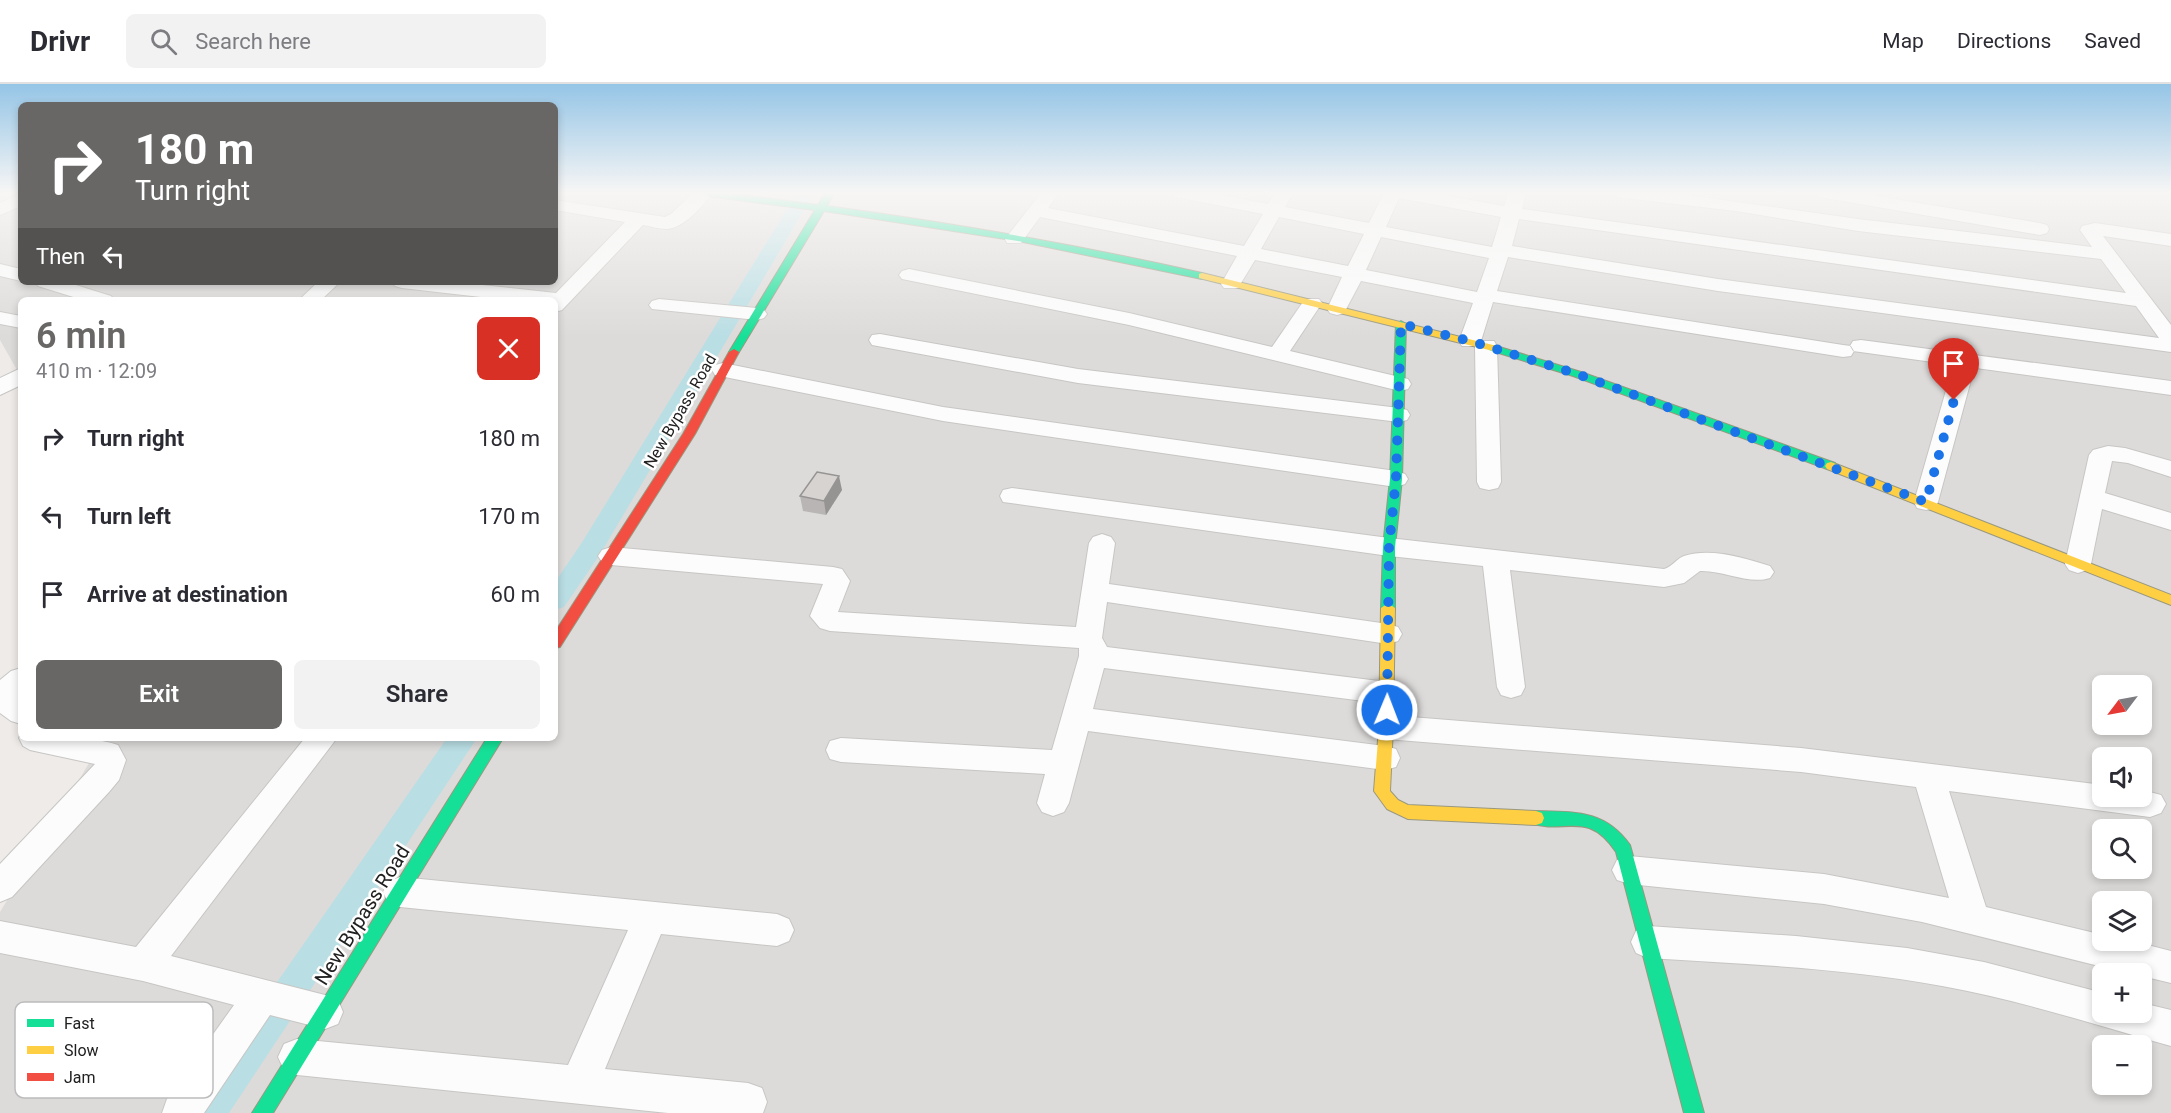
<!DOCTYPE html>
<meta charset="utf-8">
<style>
body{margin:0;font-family:Roboto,sans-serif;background:#f2f2f3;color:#2b2b33;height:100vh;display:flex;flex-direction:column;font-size:22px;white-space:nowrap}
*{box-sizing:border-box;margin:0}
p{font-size:20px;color:#7c7c81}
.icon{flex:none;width:33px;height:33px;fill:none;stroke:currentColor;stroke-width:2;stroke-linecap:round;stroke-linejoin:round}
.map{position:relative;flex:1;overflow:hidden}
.sheet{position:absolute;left:18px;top:213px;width:540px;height:444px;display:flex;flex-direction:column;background:#fff;border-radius:9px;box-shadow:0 3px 9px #0003}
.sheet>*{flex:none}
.banner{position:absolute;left:18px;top:18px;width:540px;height:183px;border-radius:9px;box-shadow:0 3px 9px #0003;background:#686766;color:#fff;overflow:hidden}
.needle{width:39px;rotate:238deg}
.buttons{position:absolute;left:2092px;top:591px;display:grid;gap:12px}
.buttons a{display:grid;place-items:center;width:60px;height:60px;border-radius:9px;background:#fff;box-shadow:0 3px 9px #0003;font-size:30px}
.pin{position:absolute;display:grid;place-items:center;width:51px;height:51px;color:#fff;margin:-62px -26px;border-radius:50% 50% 50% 0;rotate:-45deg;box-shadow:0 0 6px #0007}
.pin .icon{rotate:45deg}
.me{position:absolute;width:66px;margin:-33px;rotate:1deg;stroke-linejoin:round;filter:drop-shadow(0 0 4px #0008)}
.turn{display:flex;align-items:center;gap:21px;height:126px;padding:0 18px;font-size:27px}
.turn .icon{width:78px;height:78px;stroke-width:2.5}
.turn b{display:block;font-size:42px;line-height:51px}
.then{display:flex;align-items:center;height:57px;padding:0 18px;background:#0003;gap:12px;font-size:22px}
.round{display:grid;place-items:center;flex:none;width:63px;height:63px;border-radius:9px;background:#f2f2f3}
.headline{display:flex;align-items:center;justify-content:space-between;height:102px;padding:0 18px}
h1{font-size:36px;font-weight:600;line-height:45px;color:#686766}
.button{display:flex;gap:12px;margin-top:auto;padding:12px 18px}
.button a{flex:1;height:69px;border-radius:9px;background:#686766;color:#fff;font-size:24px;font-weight:600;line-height:69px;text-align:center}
.button a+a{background:#f2f2f3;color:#2b2b33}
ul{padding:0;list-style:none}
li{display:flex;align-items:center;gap:18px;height:78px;padding:0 18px}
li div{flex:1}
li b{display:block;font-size:22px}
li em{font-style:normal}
header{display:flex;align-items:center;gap:36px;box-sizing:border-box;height:84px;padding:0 30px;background:#fff;border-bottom:2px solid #e1e1e2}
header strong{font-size:28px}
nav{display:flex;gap:33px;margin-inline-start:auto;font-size:21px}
.search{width:420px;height:54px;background:#f2f2f3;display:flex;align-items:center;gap:15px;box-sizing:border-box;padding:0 21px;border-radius:9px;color:#7c7c81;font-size:22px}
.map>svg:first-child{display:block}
.residential{fill:#dddbda;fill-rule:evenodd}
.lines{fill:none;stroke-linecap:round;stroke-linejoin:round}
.canal{fill:#b9dee4;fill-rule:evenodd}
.street-casing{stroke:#c7c6c4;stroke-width:2}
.fast-casing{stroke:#99987f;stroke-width:2}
.slow-casing{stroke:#99987f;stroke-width:2}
.jam-casing{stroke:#99987f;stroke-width:2}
.street{fill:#fcfcfc;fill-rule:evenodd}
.fast{fill:#16e098;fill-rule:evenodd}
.slow{fill:#ffcf43;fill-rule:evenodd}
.jam{fill:#f24e42;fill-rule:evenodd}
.wall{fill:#b8b5b4}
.shaded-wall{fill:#969492}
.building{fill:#d6d3d1;stroke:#969492;stroke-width:1.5}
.route{stroke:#1a73e8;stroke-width:10;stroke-dasharray:0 18}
.labels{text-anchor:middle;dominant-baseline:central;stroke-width:5;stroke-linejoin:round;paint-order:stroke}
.street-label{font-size:16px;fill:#202020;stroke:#fff}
.near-street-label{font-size:20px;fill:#202020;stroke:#fff}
.key{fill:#fff;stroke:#bcbcbc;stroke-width:1.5}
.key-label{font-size:16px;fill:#202020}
</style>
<header>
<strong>Drivr</strong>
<div class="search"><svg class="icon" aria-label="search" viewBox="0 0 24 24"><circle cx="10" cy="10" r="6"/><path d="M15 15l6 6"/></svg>Search here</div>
<nav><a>Map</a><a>Directions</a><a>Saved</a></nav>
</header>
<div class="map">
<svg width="2171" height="1029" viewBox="0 0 2171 1029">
<rect width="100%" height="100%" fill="#eeebe8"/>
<path class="residential" d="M0 109H21V198H555V109H2171V1029H0V828L104 654H555V216H21V293L0 256ZM2103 602H2142V640H2103ZM2103 674H2142V712H2103ZM2103 746H2142V784H2103ZM2103 818H2142V856H2103ZM2103 890H2142V928H2103ZM2103 962H2142V1000H2103Z"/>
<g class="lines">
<path class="canal" d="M797 109H814L599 472 564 523 555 526V498L581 460Z
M447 654H477L229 1029H190L195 1016Z"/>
<g class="street-casing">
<path id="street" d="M693 109H712C703 122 684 144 667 145 659 145 650 142 643 141L562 226 555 228V216H507L402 204 395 202 392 198H455L556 209 625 138 555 126V116L665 133 671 130Z
M1041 109H1059L1048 124 1244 162 1263 130 1181 114 1175 113 1172 109H1210L1268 120 1275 109H1293L1285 123 1369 139 1384 109H1430L1504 122 1508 109H1526L1522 125 2126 209 2101 175 1858 147 1736 127 1625 114 1619 113 1616 109H1672L1858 135 2092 163 2080 146 2082 142 2095 139 2171 150V162L2103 152 2171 241V268L1718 207 1508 173 1497 207 1843 261 1851 262 1854 267 1851 272 1843 273 1493 218 1481 257H1494L1497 262 1501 398 1498 404 1489 406 1480 404 1477 398 1475 262H1462L1459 257 1473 219 1361 197 1344 229 1337 231 1330 229 1327 225 1342 193 1255 176 1238 204H1224L1221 200 1237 172 1040 133 1021 159H1007L1005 155ZM1399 114 1501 133 1492 163 1386 143ZM1279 133 1364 150 1348 182 1261 165ZM1519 135 2136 222 2159 254 1718 195 1512 162ZM1381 153 1489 174 1477 208 1366 186Z
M1816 109H1858L2040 139 2047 141 2049 145 2047 149 2040 151 1825 114 1819 113Z
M21 110V122L0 131V119Z
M0 180 21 185V197L0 192Z
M909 185 1129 229 1272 263 1305 215H1319L1322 219 1290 267 1408 295 1411 300 1408 305 1400 307 1129 241 902 195 899 191 902 187Z
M35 198H66L111 212 114 216H83L38 202Z
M318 198H340L321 216H299Z
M659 215 757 224 764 226 767 230 764 234 757 236 652 225 649 221 652 217Z
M0 228 21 232V244L0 240Z
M880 250 1078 285 1399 324 1407 326 1410 331 1407 336 1399 338 1078 299 872 261 869 256 872 251Z
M1861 256 2171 297V311L1853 267 1850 262 1853 257Z
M723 279 943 323 1396 387 1405 390 1408 395 1405 400 1396 403 943 337 715 291 712 286 715 281Z
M21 284V301L0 311V294Z
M1960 289 1968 291 1971 296 1938 418 1935 424 1926 426 1917 424 1914 418 1949 296 1952 291Z
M2108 362 2125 364 2171 377V393L2128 379 2112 377 2105 409 2171 429V446L2102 425 2091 480 2087 486 2078 489 2069 486 2065 480 2089 371 2093 366Z
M1012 404 1389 454 1664 485C1672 483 1676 475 1684 472 1711 463 1744 474 1770 482L1774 488 1770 494C1749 501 1723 486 1700 487L1684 499 1664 503 1510 486 1525 603 1521 611 1511 614 1501 611 1497 603 1483 482 1389 472 1003 418 1000 412 1003 406Z
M1102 450 1111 453 1115 459 1109 500 1388 540 1398 543 1402 550 1398 557 1388 560 1107 518 1102 554 1107 563 1387 598 1397 601 1402 609 1397 617 1387 620 1104 584 1093 625 1385 662 1396 665 1400 674 1396 683 1385 686 1088 647 1069 719 1064 728 1053 732 1042 728 1037 719 1045 690 841 678 830 675 826 666 830 657 841 654 1052 666 1079 572V564L830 547 820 544 810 532 823 500 611 481 602 478 598 472 602 466 611 463 833 483 842 485 850 497 838 528 1076 543 1089 459 1093 453Z
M21 584V640L11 637 0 629V596L11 587Z
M1386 631 1801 664 2103 701V712H2142V706L2161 711 2166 720 2161 729 2150 733 1949 707 1986 823 2103 851V856H2128L2171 867V899L2142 892V890H2131L1922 838 1824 820 1629 800 1617 796 1612 786 1617 776 1629 772 1824 790 1949 814 1916 703 1801 688 1386 655 1375 651 1371 643 1375 635Z
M21 650V654C54 654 87 651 118 661L126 676 119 696 109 708 12 813 0 818V780L95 680 30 666 23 662 19 654Z
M305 654H337L171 872 325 911 338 916 343 928 338 940 325 945 270 931 204 1029H162L167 1015 234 921 143 897 0 869V837L136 863Z
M400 793 777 830 789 835 794 846 789 857 777 862 661 850 605 985 748 999 762 1004 767 1018 763 1029H668L297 991 284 986 278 973 284 960 297 955 568 981 628 846 400 823 388 818 383 808 388 798Z
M1648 842 1796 852 1907 864 1984 878 2103 909V928H2142V919L2171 926V962C2096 941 2020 916 1942 902 1845 884 1746 880 1648 874L1636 869 1631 858 1636 847Z"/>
</g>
<g class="fast-casing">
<path id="fast" d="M703 109H729L818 121 825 109H834L827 122C953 139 1078 161 1202 189L1207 192 1202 195 1018 157 824 127 739 268 734 271 729 268 815 126 707 112Z
M1401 237 1406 240 1402 395 1395 463V524L1388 529 1381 524 1383 463 1390 395 1396 240Z
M1493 261 1581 288 1835 379 1837 382 1835 385H1827L1573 292 1489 266 1488 264Z
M487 654H503L273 1029H252Z
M1536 727C1576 728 1605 726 1630 761L1704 1029H1684L1616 768C1587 725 1566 751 1530 739L1528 734 1530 729Z"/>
</g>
<g class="slow-casing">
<path id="slow" d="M1202 189 1497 262 1498 264 1493 267 1199 194V190Z
M1831 378 2171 511V521L1827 385 1825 382 1827 379Z
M1388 519 1395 524 1393 643 1390 707 1398 716 1408 721 1536 727 1542 729 1544 734 1542 739 1536 741 1408 735 1387 725 1374 707 1379 643 1381 524Z"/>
</g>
<g class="jam-casing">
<path id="jam" d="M734 265 739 268 695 350 560 563 555 564V548L683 350 729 268Z"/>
</g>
<use href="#street" class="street"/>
<use href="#fast" class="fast"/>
<use href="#slow" class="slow"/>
<use href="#jam" class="jam"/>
</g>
<path class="wall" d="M842 406 826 431 803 427 800 412Z"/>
<path class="shaded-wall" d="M839 392 842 406 826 431 824 417Z"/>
<path class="building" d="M817 388 839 392 824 417 800 412Z"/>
<linearGradient id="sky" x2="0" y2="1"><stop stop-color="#95c5e6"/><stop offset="0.43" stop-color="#f7f6f5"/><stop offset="1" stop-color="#f7f6f5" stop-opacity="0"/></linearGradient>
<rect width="2171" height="253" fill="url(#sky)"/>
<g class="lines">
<path class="route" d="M1387 626 1389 463 1396 395 1401 240 1470 257 1577 290 1926 418 1954 316"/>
</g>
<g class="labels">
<g class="street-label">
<text transform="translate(680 327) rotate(-60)">New Bypass Road</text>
</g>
<g class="near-street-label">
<text transform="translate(362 831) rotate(-58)">New Bypass Road</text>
</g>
</g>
<rect x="15" y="918" width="198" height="96" rx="9" class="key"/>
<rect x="27" y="935" width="27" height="8" fill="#16e098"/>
<rect x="27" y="962" width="27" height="8" fill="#ffcf43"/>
<rect x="27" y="989" width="27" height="8" fill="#f24e42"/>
<g class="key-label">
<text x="64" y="945">Fast</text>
<text x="64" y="972">Slow</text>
<text x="64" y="999">Jam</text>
</g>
</svg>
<div class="buttons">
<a><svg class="needle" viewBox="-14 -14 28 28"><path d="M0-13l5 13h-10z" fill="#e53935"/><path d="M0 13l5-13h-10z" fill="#7c7c81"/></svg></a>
<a><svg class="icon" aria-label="sound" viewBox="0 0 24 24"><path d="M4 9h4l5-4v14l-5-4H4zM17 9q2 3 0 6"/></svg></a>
<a><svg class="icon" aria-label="search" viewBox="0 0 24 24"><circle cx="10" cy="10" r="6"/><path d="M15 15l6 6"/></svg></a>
<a><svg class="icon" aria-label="layers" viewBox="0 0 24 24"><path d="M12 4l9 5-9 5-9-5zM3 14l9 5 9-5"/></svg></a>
<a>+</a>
<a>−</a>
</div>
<div class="pin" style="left:1954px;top:316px;background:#d93025"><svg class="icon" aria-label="arrive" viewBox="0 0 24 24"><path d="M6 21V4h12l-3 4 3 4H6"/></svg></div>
<svg class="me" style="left:1387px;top:626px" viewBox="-20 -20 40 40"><circle r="17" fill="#1a73e8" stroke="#fff" stroke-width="3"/><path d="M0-11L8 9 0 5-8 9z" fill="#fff"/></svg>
<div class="banner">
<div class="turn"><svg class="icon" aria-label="right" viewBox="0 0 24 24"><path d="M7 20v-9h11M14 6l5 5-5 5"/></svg><div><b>180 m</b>Turn right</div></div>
<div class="then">Then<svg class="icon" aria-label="left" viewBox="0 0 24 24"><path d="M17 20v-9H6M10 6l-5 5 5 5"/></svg></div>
</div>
<section class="sheet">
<div class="headline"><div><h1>6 min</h1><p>410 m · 12:09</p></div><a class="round" style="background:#d93025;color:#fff"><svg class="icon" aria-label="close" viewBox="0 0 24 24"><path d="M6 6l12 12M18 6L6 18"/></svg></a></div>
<ul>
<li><svg class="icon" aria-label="right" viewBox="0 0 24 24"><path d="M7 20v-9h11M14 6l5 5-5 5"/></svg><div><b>Turn right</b></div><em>180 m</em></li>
<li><svg class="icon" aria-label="left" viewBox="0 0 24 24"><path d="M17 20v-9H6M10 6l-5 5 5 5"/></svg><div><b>Turn left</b></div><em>170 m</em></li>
<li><svg class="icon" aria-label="arrive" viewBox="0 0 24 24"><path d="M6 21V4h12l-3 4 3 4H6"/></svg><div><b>Arrive at destination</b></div><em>60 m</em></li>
</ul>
<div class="button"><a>Exit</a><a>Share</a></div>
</section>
</div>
